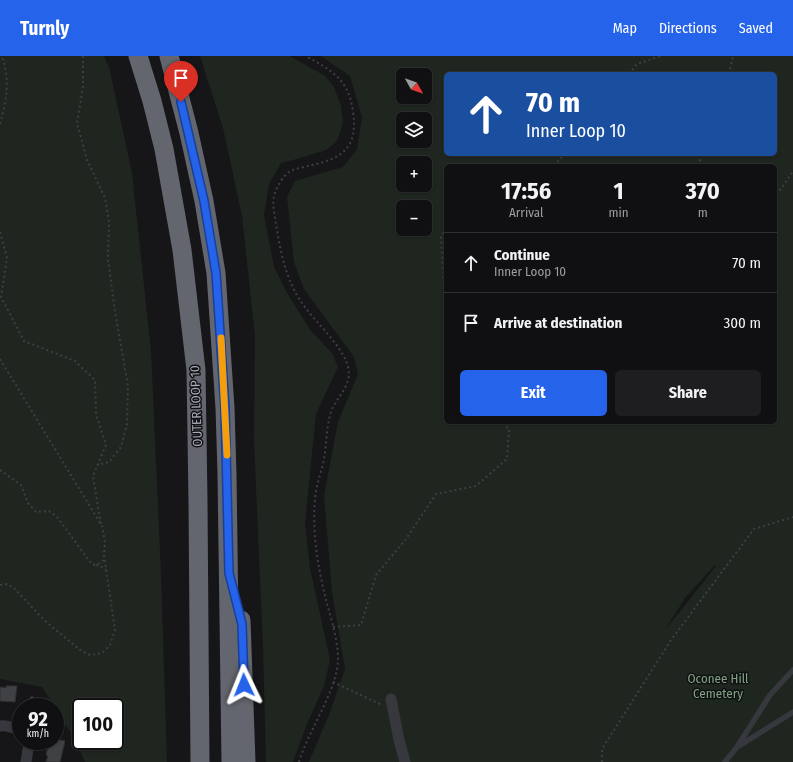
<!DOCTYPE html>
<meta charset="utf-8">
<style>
body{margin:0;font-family:"Fira Sans Condensed",sans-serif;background:#1e1e20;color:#f1f3f6;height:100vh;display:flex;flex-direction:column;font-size:15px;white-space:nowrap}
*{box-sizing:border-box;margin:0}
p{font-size:13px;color:#9c9d9f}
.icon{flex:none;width:22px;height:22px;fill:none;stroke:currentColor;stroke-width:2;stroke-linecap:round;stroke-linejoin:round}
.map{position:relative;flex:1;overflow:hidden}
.panel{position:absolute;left:444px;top:108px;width:333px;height:260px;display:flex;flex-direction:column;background:#101012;border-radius:6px;box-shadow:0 1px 3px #0004,0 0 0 1px #303032}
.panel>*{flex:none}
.hud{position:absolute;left:444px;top:16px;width:333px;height:84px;border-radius:6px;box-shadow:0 1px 3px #0004,0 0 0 1px #303032;background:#1a4fa0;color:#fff;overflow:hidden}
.needle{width:26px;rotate:130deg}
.tools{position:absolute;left:396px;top:12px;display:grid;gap:8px}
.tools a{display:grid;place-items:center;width:36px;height:36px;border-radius:6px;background:#101012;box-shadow:0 1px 3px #0004,0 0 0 1px #303032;font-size:20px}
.speed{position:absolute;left:12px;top:642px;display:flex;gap:8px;font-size:20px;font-weight:700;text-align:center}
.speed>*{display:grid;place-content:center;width:52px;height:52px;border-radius:50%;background:#101012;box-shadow:0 1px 3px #0004,0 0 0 1px #303032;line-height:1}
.speed small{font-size:10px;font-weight:400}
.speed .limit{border:2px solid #111;border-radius:6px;background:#fff;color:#111}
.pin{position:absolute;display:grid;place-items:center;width:34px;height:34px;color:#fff;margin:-41px -17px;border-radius:50% 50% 50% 0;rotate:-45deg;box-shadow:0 0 4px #0007}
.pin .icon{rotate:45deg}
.me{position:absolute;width:44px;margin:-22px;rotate:358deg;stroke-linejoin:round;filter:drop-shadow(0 0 3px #0008)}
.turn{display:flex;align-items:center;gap:14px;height:84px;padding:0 16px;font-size:18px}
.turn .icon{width:52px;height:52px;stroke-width:2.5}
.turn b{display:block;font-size:28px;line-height:34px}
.eta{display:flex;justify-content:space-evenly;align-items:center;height:68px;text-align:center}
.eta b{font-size:24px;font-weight:700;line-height:28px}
.cta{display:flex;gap:8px;margin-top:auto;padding:8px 16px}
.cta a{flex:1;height:46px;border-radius:6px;background:#2563eb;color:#fff;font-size:16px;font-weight:700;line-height:46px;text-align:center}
.cta a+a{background:#1e1e20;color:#f1f3f6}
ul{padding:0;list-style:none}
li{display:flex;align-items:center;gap:12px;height:60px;padding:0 16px;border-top:1px solid #303032}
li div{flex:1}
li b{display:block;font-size:15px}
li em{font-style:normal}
header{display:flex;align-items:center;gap:24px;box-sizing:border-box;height:56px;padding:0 20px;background:#2563eb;color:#fff}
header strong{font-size:19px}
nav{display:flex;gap:22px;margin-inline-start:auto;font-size:14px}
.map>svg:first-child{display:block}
.green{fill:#1e261f;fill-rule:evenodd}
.building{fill:#404145;stroke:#303034}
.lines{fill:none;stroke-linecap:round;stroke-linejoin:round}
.path{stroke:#3d3f44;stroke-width:2;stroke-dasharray:2 3;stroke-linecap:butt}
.lane{stroke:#37383d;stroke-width:5.5}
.street{stroke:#37383d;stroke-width:11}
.highway{stroke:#63666e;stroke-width:19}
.route-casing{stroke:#184099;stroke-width:10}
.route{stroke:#2563eb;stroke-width:7}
.slow{stroke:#f59e0b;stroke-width:7}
.labels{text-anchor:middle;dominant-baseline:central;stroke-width:3;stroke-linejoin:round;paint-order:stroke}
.street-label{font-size:13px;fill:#a8adb8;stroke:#111113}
.park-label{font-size:13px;fill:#7fa381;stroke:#111113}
</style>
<header>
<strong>Turnly</strong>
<nav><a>Map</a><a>Directions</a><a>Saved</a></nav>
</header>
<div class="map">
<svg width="793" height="706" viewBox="0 0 793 706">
<rect width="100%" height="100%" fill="#161618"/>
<path class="green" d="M0 0H104L109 11 132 117 151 295 161 517 167 706H85L75 684 42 631 0 623ZM81 651H115V685H81Z
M200 0H290L325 20 334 31 341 50 343 67 337 85 326 94 297 103 281 107 269 128 264 159 274 211 287 237 311 275 332 297 338 311 316 358 305 467 310 512 330 604 324 630 307 668 293 706H266L263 592 254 385 255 280 242 160 223 72Z
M321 0H793V706H309L330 656 345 613 332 536 324 440 338 366 358 318 354 301 304 233 294 206 287 141 295 125 343 111 357 93 362 61 350 20ZM446 18H775V98H446ZM403 19H425V41H403ZM403 63H425V85H403ZM403 107H425V129H403ZM446 110H775V366H446ZM403 151H425V173H403ZM715 509 716 510 665 574 685 542Z"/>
<path class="building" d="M6 630H17L15 646 0 645V631L6 632Z
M32 640 43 651H21Z
M55 683 65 685 60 706H46L48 700 46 699 49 685H55Z"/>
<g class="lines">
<path class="path" d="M83 0V31L77 67 87 104 105 142 109 166 108 202 115 256 128 330 127 368 121 391 109 406 97 409
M629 18 637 8 661 0
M729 18 733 0
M0 68C7 42 10 26 2 0
M554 110 564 98
M698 110 702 98
M775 137 781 133 793 115
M446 172 441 181 444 230 446 235
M0 176 7 202 1 241 24 285 75 305 95 324 96 358 106 389 93 420 101 469
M0 303 102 470 105 486 104 499 115 574 110 589 102 597 90 599 80 594 44 564 14 532 7 528 0 529
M0 414 21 429 28 447 36 456 49 455 57 461 91 507 95 509C99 508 103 506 104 502
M96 509 102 511 106 514
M333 571 361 569 376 519 406 483 436 438 476 430 507 403 509 373 502 366
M333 626 382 649
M299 706C308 675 337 635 338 604 338 582 330 560 325 540 317 506 311 470 316 435 318 424 322 414 324 403 327 386 326 366 333 351 341 337 352 327 348 311 344 293 319 269 308 255 287 230 281 199 276 168 275 159 272 149 274 140 276 132 282 121 289 116 296 112 305 111 312 109 344 102 358 90 353 56 349 23 332 15 306 0
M602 706V693L671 584 754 473 793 461"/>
<path class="lane" d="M739 690 793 656
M725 706 737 691 770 639 793 614"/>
<path class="street" d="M391 643 399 684 405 706
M0 670C6 669 17 672 21 677
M26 706 29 687 27 685"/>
<path class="highway" d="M138 0 152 45 164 93 182 194 196 314 198 445 200 706
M169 0 189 77 204 145 216 217 225 352 227 418 231 706
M241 564 246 706"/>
</g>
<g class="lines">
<g class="route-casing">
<path id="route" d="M181 46 204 145 216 217 225 352 229 517 242 568 244 629"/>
</g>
<use href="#route" class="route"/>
<path class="slow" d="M221 282 227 399"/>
</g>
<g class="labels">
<g class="street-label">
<text transform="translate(196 350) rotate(-92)">OUTER LOOP 10</text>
</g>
<g class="park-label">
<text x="718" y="622">Oconee Hill<tspan x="718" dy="15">Cemetery</tspan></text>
</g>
</g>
</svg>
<div class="tools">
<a><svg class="needle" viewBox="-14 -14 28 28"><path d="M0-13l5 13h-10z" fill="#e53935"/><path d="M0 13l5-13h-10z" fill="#9c9d9f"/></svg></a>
<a><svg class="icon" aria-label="layers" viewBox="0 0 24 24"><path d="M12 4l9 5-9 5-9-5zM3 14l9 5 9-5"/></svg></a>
<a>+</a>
<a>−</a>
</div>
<div class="speed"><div>92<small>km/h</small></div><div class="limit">100</div></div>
<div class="pin" style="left:181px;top:46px;background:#d93025"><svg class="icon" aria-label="arrive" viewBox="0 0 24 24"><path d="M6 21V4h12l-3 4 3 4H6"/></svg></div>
<svg class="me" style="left:244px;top:629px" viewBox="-20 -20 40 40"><path d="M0-17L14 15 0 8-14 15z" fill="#2563eb" stroke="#fff" stroke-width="4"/></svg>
<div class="hud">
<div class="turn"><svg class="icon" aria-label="ahead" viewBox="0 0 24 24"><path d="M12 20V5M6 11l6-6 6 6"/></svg><div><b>70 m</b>Inner Loop 10</div></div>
</div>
<section class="panel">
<div class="eta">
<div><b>17:56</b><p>Arrival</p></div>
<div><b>1</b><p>min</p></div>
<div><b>370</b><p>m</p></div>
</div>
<ul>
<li><svg class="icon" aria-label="ahead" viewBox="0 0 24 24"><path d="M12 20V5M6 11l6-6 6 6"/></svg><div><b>Continue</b><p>Inner Loop 10</p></div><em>70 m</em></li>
<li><svg class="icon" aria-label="arrive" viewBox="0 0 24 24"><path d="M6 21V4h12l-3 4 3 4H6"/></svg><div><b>Arrive at destination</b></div><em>300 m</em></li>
</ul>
<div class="cta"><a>Exit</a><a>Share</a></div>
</section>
</div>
